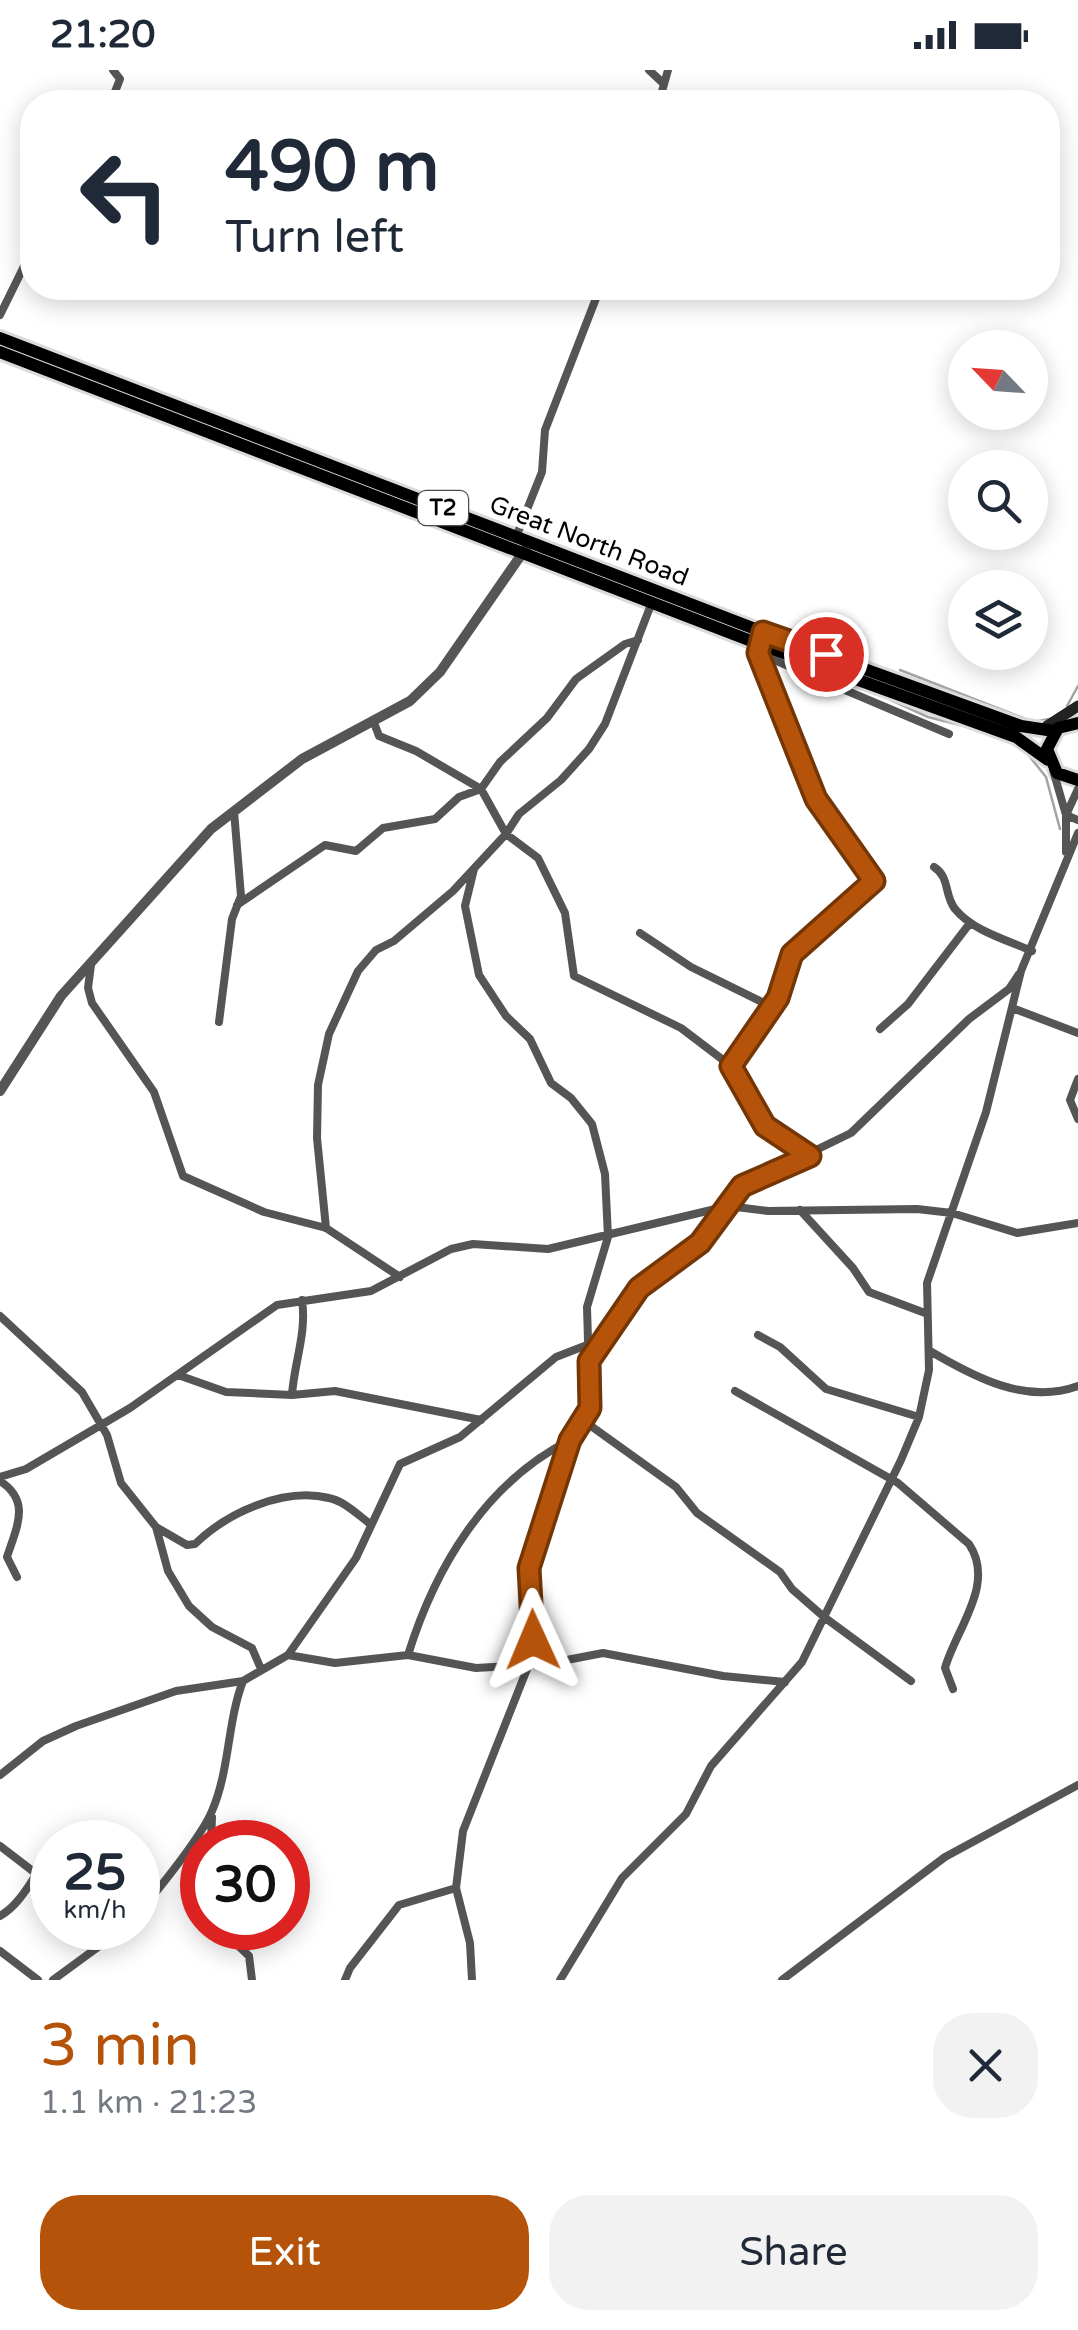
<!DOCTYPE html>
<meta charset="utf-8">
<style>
body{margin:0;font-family:"Varela Round",sans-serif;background:#f2f2f3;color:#1f2937;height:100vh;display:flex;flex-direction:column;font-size:38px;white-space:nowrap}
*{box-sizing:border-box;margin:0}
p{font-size:32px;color:#747a83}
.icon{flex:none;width:55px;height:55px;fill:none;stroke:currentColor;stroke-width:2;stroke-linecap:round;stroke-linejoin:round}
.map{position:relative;height:1910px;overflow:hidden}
.drawer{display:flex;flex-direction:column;background:#fff;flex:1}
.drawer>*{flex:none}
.top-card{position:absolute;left:20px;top:20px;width:1040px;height:210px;border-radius:40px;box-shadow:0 5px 25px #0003;background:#fff;color:#1f2937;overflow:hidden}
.needle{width:65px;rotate:295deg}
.controls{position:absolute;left:948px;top:260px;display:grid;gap:20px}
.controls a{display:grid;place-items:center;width:100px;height:100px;border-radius:50%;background:#fff;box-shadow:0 5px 25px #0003;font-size:50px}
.speed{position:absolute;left:30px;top:1750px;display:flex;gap:20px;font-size:50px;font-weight:700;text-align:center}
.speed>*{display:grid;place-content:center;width:130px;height:130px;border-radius:50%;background:#fff;box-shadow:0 5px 25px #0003;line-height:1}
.speed small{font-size:25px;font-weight:400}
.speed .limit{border:15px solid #d22;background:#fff;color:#111}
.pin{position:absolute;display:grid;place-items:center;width:85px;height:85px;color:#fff;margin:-42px;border:5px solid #fff;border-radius:50%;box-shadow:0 2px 10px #0007}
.me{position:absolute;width:110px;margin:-55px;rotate:359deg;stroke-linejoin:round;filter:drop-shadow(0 0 8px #0008)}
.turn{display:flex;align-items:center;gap:35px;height:210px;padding:0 40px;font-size:45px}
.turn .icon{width:130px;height:130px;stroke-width:2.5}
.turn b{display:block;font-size:70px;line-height:85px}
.round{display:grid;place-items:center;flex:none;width:105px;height:105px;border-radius:40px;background:#f2f2f3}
.head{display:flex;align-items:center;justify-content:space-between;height:170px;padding:0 40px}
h1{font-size:60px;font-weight:600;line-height:75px;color:#b45309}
.action{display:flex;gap:20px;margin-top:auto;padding:20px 40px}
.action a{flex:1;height:115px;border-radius:40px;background:#b45309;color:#fff;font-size:40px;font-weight:600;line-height:115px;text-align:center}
.action a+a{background:#f2f2f3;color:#1f2937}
.status{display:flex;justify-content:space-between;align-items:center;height:70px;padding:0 50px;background:#fff;direction:ltr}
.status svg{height:28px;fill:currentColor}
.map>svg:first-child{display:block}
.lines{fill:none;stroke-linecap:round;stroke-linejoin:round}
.stream{stroke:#a3a3a3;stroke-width:2.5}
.primary-casing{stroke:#dbdbdb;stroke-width:18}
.minor{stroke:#555;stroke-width:8}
.tertiary{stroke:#555;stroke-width:10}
.secondary{stroke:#222;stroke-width:11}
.primary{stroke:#000;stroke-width:12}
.route-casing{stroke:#753606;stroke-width:25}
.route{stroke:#b45309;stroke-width:18}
.labels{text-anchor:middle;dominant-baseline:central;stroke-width:9;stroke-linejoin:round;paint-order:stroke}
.shield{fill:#fff;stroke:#4c4c4c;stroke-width:2.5}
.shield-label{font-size:22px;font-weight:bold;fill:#000}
.street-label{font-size:25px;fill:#000;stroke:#fff}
</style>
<div class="status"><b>21:20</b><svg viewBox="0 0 49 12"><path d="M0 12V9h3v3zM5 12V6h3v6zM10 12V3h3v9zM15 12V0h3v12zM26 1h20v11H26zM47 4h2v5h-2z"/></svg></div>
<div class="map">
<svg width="1078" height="1910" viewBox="0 0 1078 1910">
<rect width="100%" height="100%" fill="#fff"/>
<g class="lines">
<path class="stream" d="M900 600 1033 652 1049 649
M891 630 928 647 984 661
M1067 636 1078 616
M1026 682 1046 707 1060 759"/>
<g class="primary-casing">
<path id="primary" d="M0 268 763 562 1021 656 1054 661
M0 282 759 574 1016 667 1048 690
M1078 653 1058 658 1047 679 1057 703 1078 710"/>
</g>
<path class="minor" d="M649 0 664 14
M111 32 120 9 113 0
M659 32 668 0
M0 245 32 180
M516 467 542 402 545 360 600 218
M760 584 949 664
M373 650 379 666 416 681 481 719 506 764 538 788 565 843 574 906 681 958 731 996 765 1056 810 1086
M1053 700 1066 745 1078 750
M1066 782V745L1078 719
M934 797C950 807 944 825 955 839 973 861 1007 870 1032 881
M237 835 325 775 356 781 383 758 435 749 459 727 481 719 500 692 547 648 576 609 625 574 638 570
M640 863 691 897 772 937
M91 895 88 918 92 933 154 1022 183 1106 264 1142 326 1158 400 1207
M1015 939 1078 963
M219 952 232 849 241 826 234 741
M880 959 908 934 970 853
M731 996 778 929 792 884 873 811 817 729 758 583 761 571
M1078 1009 1070 1030 1078 1049
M800 1140 853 1198 869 1222 925 1243
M326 1158 317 1068 318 1015 329 964 358 901 376 880 394 871 453 821 506 764 519 744 561 710 589 679 605 654 652 532
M0 1246 82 1322 107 1365 121 1413 156 1457 168 1501 189 1536 212 1557 252 1578 261 1599
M758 1265 780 1277 826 1319 919 1347
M930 1281C974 1307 1026 1335 1078 1316
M589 1291 639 1218 700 1173 742 1116 851 1063 969 949 1009 919 1019 904
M178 1305 226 1322 292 1325 335 1321 481 1350
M735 1321 898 1413 969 1474C996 1514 956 1559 945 1598L953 1619
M292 1325C294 1293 307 1263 302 1230
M584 1351 676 1417 697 1443 780 1502 792 1519 824 1547 911 1611
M0 1407 26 1399 130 1338 277 1235 371 1221 451 1179 473 1174 548 1179 728 1136 768 1141 917 1139 952 1143 1017 1163 1078 1153
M0 1411C31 1431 17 1456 7 1487L17 1507
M156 1457 187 1475 195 1474C227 1443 283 1417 329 1428 344 1431 357 1444 369 1453
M288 1585 356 1488 400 1394 460 1367 556 1287 587 1275
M408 1585C435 1498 485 1413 570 1370
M0 1705 43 1671 76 1656 176 1621 243 1611 288 1585 335 1593 408 1585 476 1598 546 1594 603 1583 723 1606 785 1612
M61 1772 65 1767
M211 1772 212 1747
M0 1776 34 1802
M138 1844C157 1821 201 1768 212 1741 230 1699 227 1653 243 1611
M0 1846C24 1832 34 1803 52 1782
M220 1858 249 1886 252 1910
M0 1881 38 1910
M53 1910 124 1858
M345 1910 350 1898 399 1835 456 1818
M472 1910 470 1873 456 1818 463 1761 529 1594 533 1525 529 1498 570 1370 590 1338 587 1237 608 1167 605 1104 592 1054 571 1028 551 1013 530 969 506 946 479 905 465 836 474 799
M560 1910 622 1808 686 1744 711 1696 802 1592 901 1390 919 1347 929 1300 927 1213 986 1042 1021 901 1078 763
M782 1910 945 1787 1078 1715"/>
<path class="tertiary" d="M0 1021 61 926 211 759 302 689 410 631 440 602 526 478"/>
<path class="secondary" d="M1047 656 1078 636"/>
<use href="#primary" class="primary"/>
</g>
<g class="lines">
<g class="route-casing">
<path id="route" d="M533 1570 529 1498 570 1370 590 1338 589 1291 639 1218 700 1173 742 1116 810 1086 765 1056 731 996 778 928 792 884 874 811 816 729 758 583 763 562 826 584"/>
</g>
<use href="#route" class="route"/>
</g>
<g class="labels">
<rect class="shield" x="418" y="421" width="50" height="34" rx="8"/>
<g class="shield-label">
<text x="443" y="438">T2</text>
</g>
<g class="street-label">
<text transform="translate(589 471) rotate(21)">Great North Road</text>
</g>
</g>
</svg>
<div class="controls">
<a><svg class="needle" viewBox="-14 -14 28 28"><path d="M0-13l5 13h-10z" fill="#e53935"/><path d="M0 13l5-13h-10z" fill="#747a83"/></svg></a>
<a><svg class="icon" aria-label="search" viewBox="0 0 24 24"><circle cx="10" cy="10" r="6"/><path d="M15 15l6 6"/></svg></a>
<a><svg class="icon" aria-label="layers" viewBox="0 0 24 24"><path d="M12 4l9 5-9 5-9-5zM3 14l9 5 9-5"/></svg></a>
</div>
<div class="speed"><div>25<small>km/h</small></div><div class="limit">30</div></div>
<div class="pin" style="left:826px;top:584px;background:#d93025"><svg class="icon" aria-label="arrive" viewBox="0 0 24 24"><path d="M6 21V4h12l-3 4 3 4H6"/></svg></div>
<svg class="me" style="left:533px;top:1570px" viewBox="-20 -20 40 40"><path d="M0-17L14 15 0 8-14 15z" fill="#b45309" stroke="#fff" stroke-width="4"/></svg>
<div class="top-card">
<div class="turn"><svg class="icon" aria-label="left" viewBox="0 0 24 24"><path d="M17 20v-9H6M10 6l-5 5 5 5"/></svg><div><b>490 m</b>Turn left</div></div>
</div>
</div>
<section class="drawer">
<div class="head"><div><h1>3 min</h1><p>1.1 km · 21:23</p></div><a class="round"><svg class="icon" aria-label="close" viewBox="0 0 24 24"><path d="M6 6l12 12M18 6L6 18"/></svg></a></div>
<div class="action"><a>Exit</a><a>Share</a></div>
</section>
